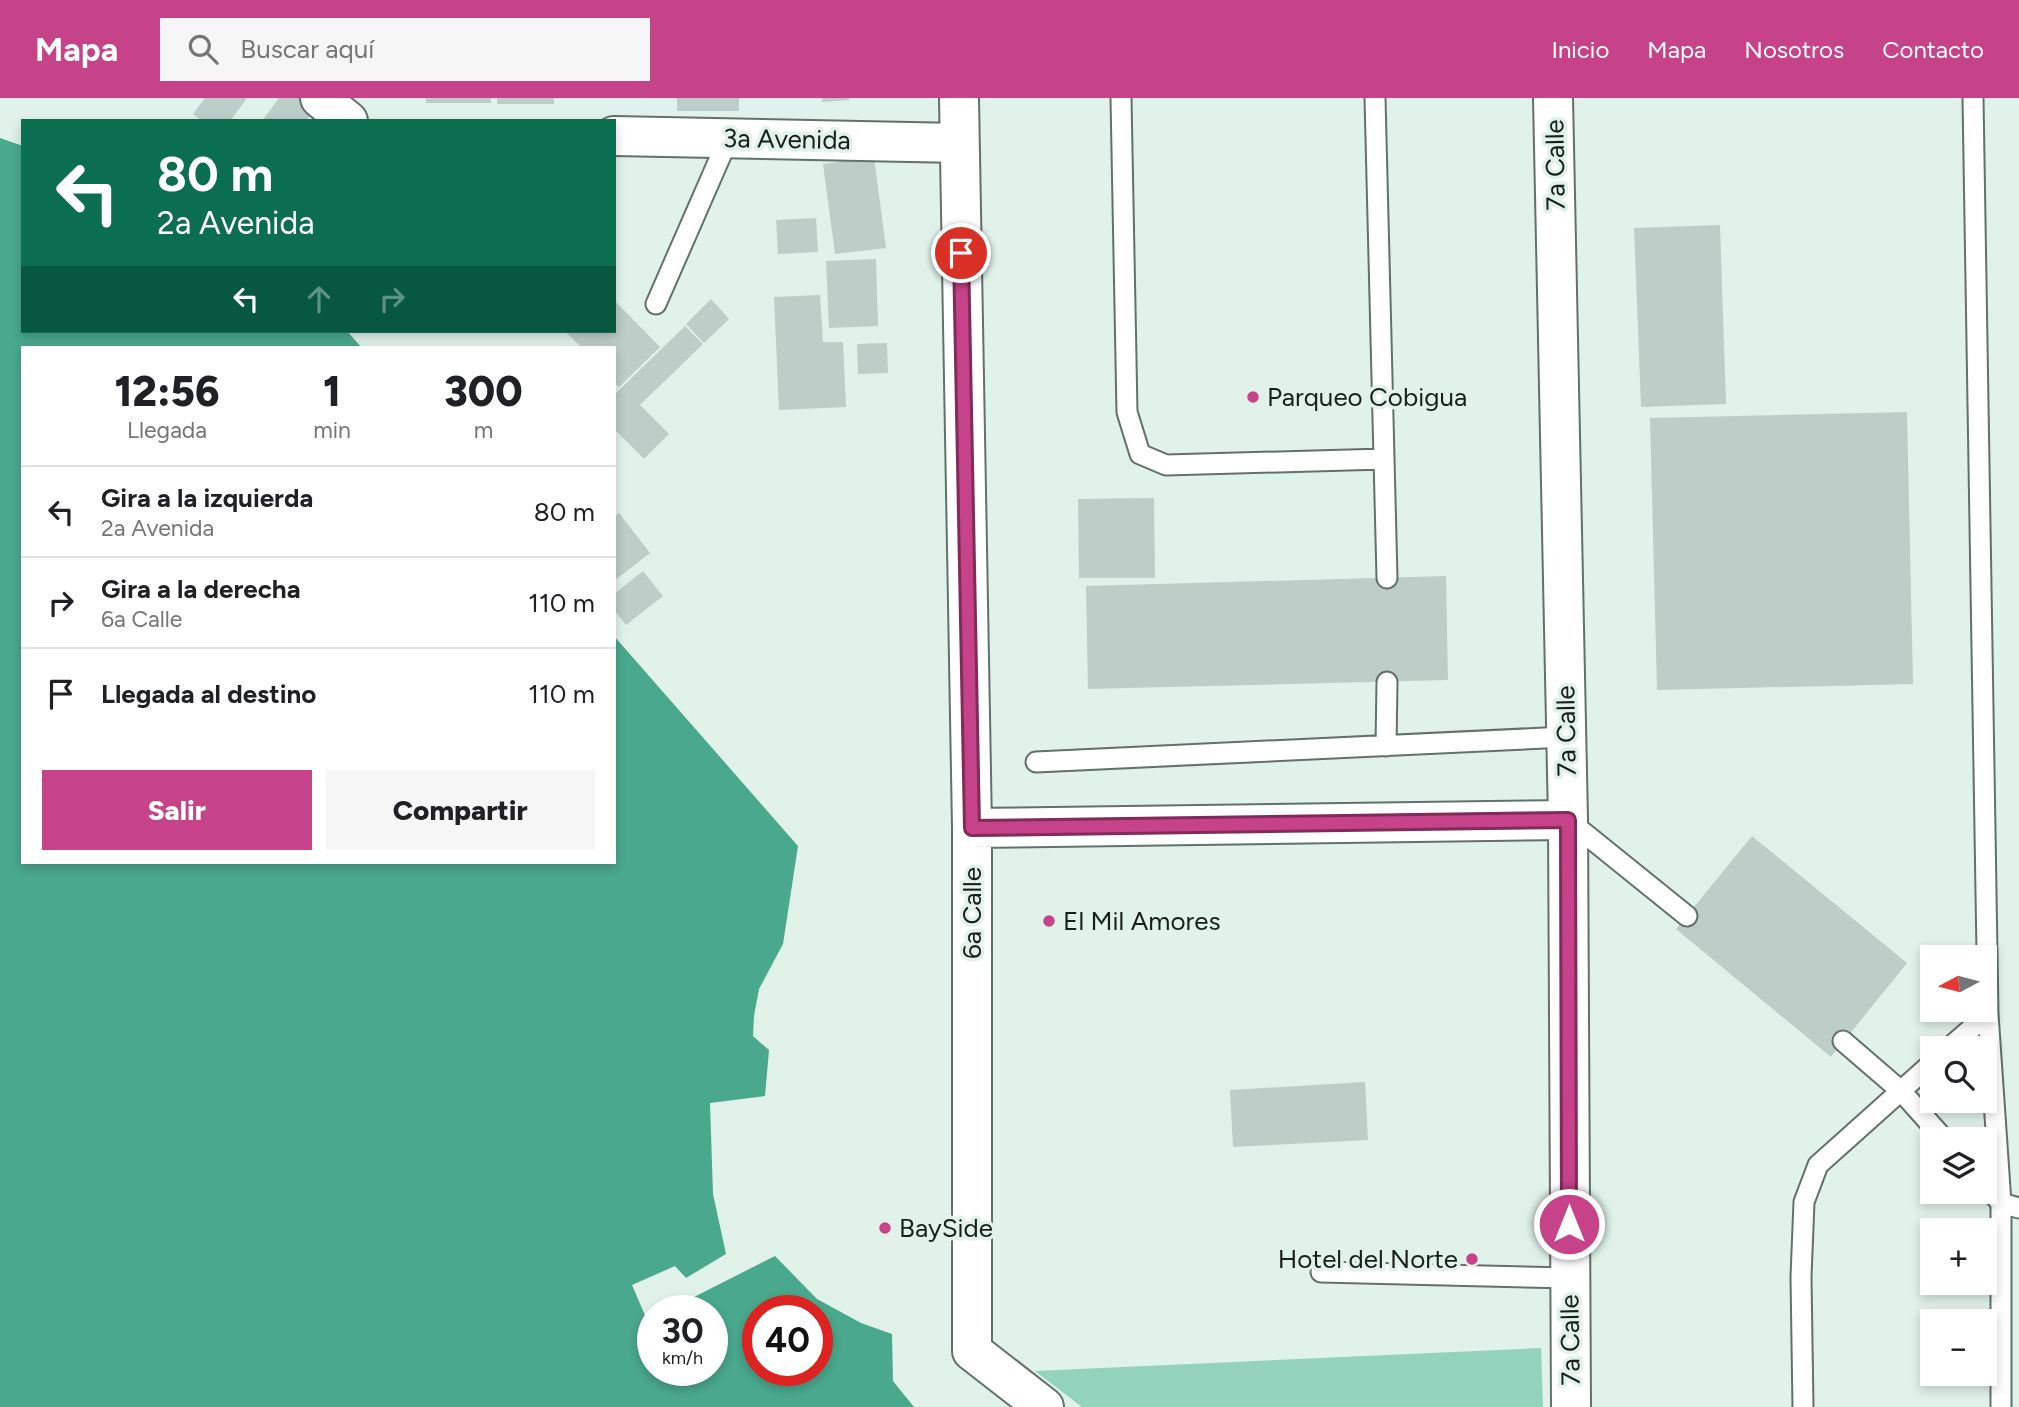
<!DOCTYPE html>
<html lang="es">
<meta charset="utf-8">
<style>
body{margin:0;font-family:Figtree,sans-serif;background:#f6f6f6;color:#202124;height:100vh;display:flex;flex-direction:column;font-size:26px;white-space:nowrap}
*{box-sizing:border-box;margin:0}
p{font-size:23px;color:#757577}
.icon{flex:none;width:38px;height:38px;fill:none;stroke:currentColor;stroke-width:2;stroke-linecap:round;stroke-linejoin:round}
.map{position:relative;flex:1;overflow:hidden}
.side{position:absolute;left:21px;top:248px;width:595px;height:518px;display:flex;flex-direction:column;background:#fff;border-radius:0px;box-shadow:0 4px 10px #0003}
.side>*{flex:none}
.hud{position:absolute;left:21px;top:21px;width:595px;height:214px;border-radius:0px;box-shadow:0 4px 10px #0003;background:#0b6e4f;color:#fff;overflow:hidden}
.needle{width:46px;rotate:263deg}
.tools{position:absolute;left:1920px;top:847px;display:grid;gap:14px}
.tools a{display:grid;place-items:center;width:77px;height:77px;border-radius:0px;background:#fff;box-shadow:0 4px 10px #0003;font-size:35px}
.speed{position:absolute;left:637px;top:1197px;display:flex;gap:14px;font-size:35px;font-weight:700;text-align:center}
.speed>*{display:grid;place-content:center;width:91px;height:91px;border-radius:50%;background:#fff;box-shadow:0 4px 10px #0003;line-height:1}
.speed small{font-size:18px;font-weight:400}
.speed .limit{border:10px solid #d22;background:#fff;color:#111}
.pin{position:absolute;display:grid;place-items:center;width:60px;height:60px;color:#fff;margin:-30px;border:4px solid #fff;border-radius:50%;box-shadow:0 2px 7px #0007}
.me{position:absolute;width:77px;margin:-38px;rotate:0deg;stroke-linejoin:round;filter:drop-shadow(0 0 5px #0008)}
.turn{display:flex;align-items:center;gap:24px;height:147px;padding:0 21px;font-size:32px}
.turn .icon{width:91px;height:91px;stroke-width:2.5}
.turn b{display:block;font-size:49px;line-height:60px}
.lanes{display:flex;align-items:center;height:66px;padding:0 21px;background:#0003;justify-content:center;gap:35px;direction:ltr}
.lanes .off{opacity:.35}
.eta{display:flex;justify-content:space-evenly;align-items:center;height:119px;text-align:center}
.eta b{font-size:42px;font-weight:800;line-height:49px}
.cta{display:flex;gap:14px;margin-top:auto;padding:14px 21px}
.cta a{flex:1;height:80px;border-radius:0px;background:#c64289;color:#fff;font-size:28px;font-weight:800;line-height:80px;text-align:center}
.cta a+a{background:#f6f6f6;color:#202124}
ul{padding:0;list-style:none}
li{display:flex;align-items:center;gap:21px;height:91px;padding:0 21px;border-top:2px solid #e0e0e0}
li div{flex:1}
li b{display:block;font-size:26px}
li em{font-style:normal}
header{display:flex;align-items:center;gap:42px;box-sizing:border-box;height:98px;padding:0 35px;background:#c64289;color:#fff}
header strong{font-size:33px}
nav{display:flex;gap:38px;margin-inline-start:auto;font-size:24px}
.search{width:490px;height:63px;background:#f6f6f6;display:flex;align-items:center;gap:18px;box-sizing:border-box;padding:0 24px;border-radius:0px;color:#757577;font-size:26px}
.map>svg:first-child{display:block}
.green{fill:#93d2bd}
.water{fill:#4aa88c;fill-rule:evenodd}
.building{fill:#bdcdc7}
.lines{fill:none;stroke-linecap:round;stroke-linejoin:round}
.lane-casing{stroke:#62716b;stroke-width:23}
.street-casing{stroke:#62716b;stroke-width:42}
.secondary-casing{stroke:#62716b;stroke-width:42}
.lane{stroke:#fff;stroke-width:19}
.street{stroke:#fff;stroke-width:38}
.secondary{stroke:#fff;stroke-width:38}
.route-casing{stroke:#812b59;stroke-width:18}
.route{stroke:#c64289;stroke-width:12}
.poi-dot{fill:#c64289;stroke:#e1f2eb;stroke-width:2.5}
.labels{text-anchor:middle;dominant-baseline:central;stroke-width:7;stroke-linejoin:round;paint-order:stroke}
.street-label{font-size:26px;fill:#181e1c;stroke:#e1f2eb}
.poi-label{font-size:26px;fill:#181e1c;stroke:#e1f2eb;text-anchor:start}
</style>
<header>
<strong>Mapa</strong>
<div class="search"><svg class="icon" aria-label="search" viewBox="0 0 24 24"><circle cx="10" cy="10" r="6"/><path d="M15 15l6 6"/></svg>Buscar aquí</div>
<nav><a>Inicio</a><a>Mapa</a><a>Nosotros</a><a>Contacto</a></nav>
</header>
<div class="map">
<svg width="2019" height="1309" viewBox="0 0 2019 1309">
<rect width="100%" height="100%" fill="#e1f2eb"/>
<path class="green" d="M1541 1250 1543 1309H1082L1035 1273Z"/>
<path class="water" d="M0 40 23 48V233H347L362 250H23V765H614V538L798 748 783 846 759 891 754 918 753 938 769 952 765 998 710 1005 713 1096 726 1156 686 1180 675 1168 632 1187 653 1236V1272H712V1213H695L692 1200 775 1158 817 1201 861 1225 892 1236 893 1283 914 1309H0ZM758 1213H817V1272H758Z"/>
<path class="building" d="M205 0H247L230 23H202L193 16Z
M279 0H307L317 8 306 23H262Z
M426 0H491V5H426Z
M497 0H554V6H497Z
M677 0H739V13H677Z
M822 0H849V2L822 4Z
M874 59 886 150 835 156 823 66Z
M816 120 818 154 778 156 776 122Z
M1720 127 1726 306 1641 309 1634 130Z
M876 161 878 228 829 230 826 163Z
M820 197 823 244H843L846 309 779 312 774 199Z
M711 201 729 221 704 245 686 226Z
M614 202 660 249 619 289 614 284V250H582L565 233H614Z
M685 228 703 246 640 307 669 336 644 361 614 331V297Z
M887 245 888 275 858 276 857 246Z
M1907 314 1913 586 1657 592 1650 320Z
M1154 400 1155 480H1079L1078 401Z
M619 415 650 455 614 483V419Z
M643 473 663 498 626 527 614 512V496Z
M1446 478 1448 582 1088 591 1086 488Z
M1752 738 1907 865 1831 959 1676 831Z
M1365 984 1368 1042 1233 1049 1230 992Z"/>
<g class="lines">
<g class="lane-casing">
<path id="lane" d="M1121 0 1127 314 1140 356 1166 367 1384 361
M1375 0 1387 480
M1973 0 1988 916 2001 1105V1309
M656 206 729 39
M1386 648 1387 584
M1036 664 1566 639
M1568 722 1687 818
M1843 943 1901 993 1944 1041
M1949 950 1988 916
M1984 1086 2001 1105 2019 1110
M1321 1174 1569 1180
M1803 1309 1801 1179 1804 1104 1818 1067 1932 965"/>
</g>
<g class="street-casing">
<path id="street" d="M320 0 348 23
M959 0 972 730V1253L1044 1309
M614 38 959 45
M972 730 1568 722"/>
</g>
<g class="secondary-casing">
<path id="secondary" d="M1553 0 1568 722 1571 1309"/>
</g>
<use href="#lane" class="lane"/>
<use href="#street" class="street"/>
<use href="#secondary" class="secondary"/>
</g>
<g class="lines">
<g class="route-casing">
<path id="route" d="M961 155 972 730 1568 722 1569 1126"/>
</g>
<use href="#route" class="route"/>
</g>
<g class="poi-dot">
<circle cx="1253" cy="299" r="7"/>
<circle cx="1049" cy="823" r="7"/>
<circle cx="885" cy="1130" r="7"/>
<circle cx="1472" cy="1161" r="7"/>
</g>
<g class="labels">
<g class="street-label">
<text transform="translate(787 41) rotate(1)">3a Avenida</text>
<text transform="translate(1555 67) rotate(-91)">7a Calle</text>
<text transform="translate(1566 633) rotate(-91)">7a Calle</text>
<text transform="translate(972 815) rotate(-90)">6a Calle</text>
<text transform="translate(1570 1242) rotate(-91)">7a Calle</text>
</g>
<g class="poi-label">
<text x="1267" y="299">Parqueo Cobigua</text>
<text x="1063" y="823">El Mil Amores</text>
<text x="899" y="1130">BaySide</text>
<text x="1458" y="1161" text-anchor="end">Hotel del Norte</text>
</g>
</g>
</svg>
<div class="tools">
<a><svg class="needle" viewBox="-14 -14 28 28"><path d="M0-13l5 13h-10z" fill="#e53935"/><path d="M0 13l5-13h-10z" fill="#757577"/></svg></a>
<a><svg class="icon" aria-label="search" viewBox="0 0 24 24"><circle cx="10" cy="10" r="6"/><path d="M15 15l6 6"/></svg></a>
<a><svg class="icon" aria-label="layers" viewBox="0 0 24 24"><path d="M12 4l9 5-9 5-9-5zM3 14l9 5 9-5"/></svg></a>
<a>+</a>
<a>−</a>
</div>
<div class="speed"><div>30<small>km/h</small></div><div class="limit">40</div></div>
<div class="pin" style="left:961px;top:155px;background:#d93025"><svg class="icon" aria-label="arrive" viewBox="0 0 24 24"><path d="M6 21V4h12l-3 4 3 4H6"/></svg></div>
<svg class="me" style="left:1569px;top:1126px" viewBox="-20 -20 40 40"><circle r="17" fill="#c64289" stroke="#fff" stroke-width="3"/><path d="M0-11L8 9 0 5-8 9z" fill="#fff"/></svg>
<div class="hud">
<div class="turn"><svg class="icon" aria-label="left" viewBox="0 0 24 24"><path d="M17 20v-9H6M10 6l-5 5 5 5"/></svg><div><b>80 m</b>2a Avenida</div></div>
<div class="lanes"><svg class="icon" aria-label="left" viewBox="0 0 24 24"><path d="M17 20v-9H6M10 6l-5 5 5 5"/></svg><svg class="icon off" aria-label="ahead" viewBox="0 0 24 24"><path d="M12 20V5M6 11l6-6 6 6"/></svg><svg class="icon off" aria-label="right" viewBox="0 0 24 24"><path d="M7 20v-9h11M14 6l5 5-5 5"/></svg></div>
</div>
<section class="side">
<div class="eta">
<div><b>12:56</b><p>Llegada</p></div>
<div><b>1</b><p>min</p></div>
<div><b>300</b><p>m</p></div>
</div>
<ul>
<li><svg class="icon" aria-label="left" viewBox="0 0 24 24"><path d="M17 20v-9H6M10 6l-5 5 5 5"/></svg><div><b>Gira a la izquierda</b><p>2a Avenida</p></div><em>80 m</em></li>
<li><svg class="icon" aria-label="right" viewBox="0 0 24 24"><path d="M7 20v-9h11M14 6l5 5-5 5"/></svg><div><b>Gira a la derecha</b><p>6a Calle</p></div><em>110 m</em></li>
<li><svg class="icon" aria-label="arrive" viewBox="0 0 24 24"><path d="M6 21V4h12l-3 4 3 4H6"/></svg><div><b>Llegada al destino</b></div><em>110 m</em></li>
</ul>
<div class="cta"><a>Salir</a><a>Compartir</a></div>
</section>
</div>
